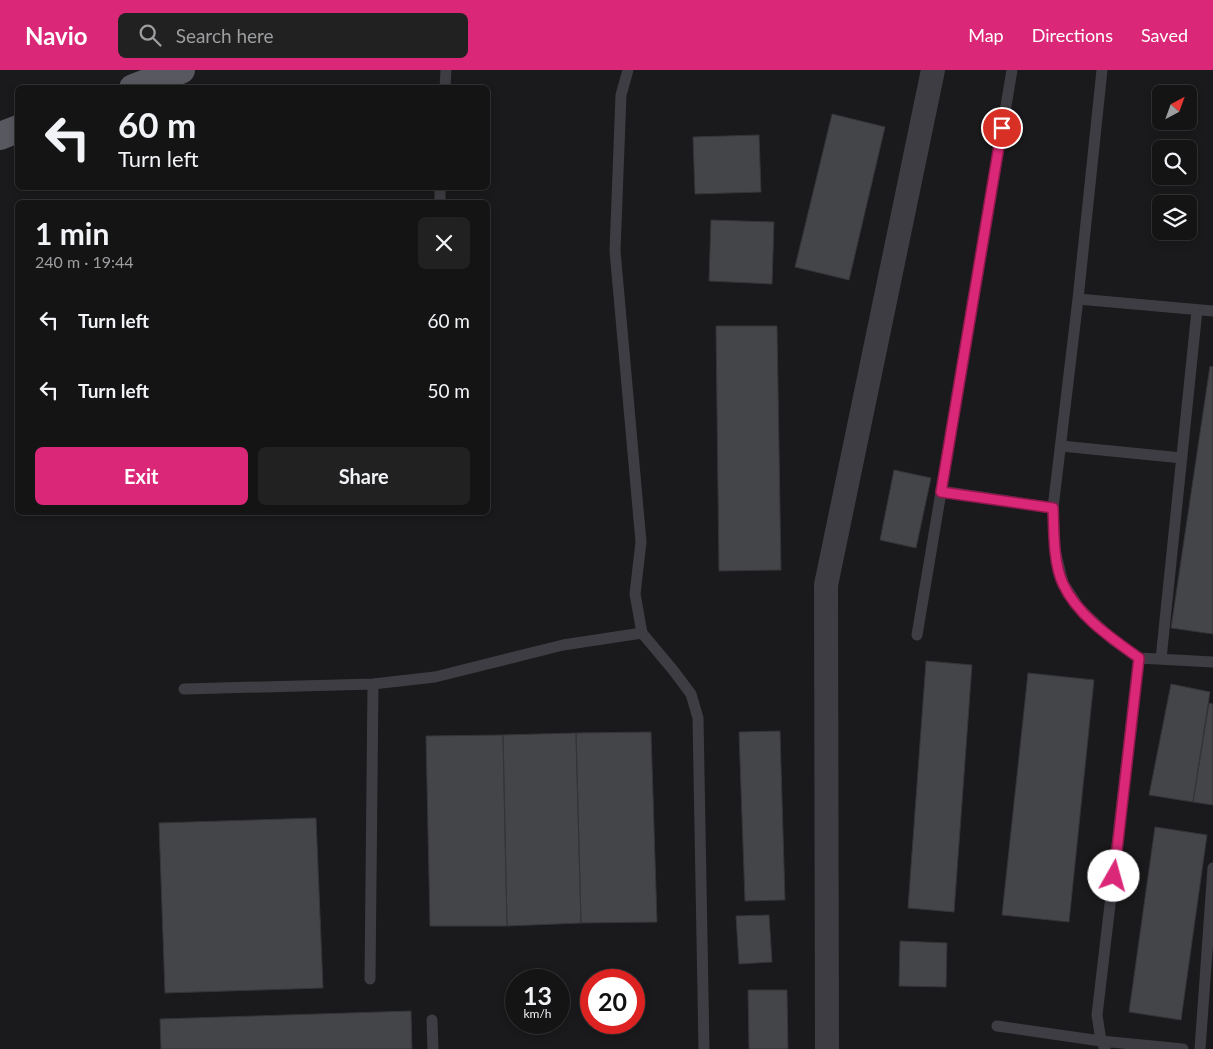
<!DOCTYPE html>
<meta charset="utf-8">
<style>
body{margin:0;font-family:Lato,sans-serif;background:#212122;color:#f1f3f6;height:100vh;display:flex;flex-direction:column;font-size:19px;white-space:nowrap}
*{box-sizing:border-box;margin:0}
p{font-size:16px;color:#9d9ea0}
.icon{flex:none;width:28px;height:28px;fill:none;stroke:currentColor;stroke-width:2;stroke-linecap:round;stroke-linejoin:round}
.map{position:relative;flex:1;overflow:hidden}
.sheet{position:absolute;left:15px;top:130px;width:475px;height:315px;display:flex;flex-direction:column;background:#141415;border-radius:8px;box-shadow:0 2px 8px #0003,0 0 0 1px #333334}
.sheet>*{flex:none}
.banner{position:absolute;left:15px;top:15px;width:475px;height:105px;border-radius:8px;box-shadow:0 2px 8px #0003,0 0 0 1px #333334;background:#141415;color:#f1f3f6;overflow:hidden}
.needle{width:32px;rotate:41deg}
.fabs{position:absolute;left:1152px;top:15px;display:grid;gap:10px}
.fabs a{display:grid;place-items:center;width:45px;height:45px;border-radius:8px;background:#141415;box-shadow:0 2px 8px #0003,0 0 0 1px #333334;font-size:25px}
.speed{position:absolute;left:505px;top:899px;display:flex;gap:10px;font-size:25px;font-weight:700;text-align:center}
.speed>*{display:grid;place-content:center;width:65px;height:65px;border-radius:50%;background:#141415;box-shadow:0 2px 8px #0003,0 0 0 1px #333334;line-height:1}
.speed small{font-size:12px;font-weight:400}
.speed .limit{border:8px solid #d22;background:#fff;color:#111}
.pin{position:absolute;display:grid;place-items:center;width:42px;height:42px;color:#fff;margin:-21px;border:2px solid #fff;border-radius:50%;box-shadow:0 1px 5px #0007}
.me{position:absolute;width:55px;margin:-28px;rotate:7deg;stroke-linejoin:round;filter:drop-shadow(0 0 4px #0008)}
.turn{display:flex;align-items:center;gap:18px;height:105px;padding:0 20px;font-size:22px}
.turn .icon{width:65px;height:65px;stroke-width:2.5}
.turn b{display:block;font-size:35px;line-height:42px}
.round{display:grid;place-items:center;flex:none;width:52px;height:52px;border-radius:8px;background:#212122}
.headline{display:flex;align-items:center;justify-content:space-between;height:85px;padding:0 20px}
h1{font-size:30px;font-weight:700;line-height:38px}
.primary-button{display:flex;gap:10px;margin-top:auto;padding:10px 20px}
.primary-button a{flex:1;height:58px;border-radius:8px;background:#db2777;color:#fff;font-size:20px;font-weight:700;line-height:58px;text-align:center}
.primary-button a+a{background:#212122;color:#f1f3f6}
ul{padding:0;list-style:none}
li{display:flex;align-items:center;gap:15px;height:70px;padding:0 20px}
li div{flex:1}
li b{display:block;font-size:19px}
li em{font-style:normal}
header{display:flex;align-items:center;gap:30px;box-sizing:border-box;height:70px;padding:0 25px;background:#db2777;color:#fff}
header strong{font-size:24px}
nav{display:flex;gap:28px;margin-inline-start:auto;font-size:18px}
.search{width:350px;height:45px;background:#212122;display:flex;align-items:center;gap:12px;box-sizing:border-box;padding:0 18px;border-radius:8px;color:#9d9ea0;font-size:19px}
.map>svg:first-child{display:block}
.building{fill:#444549;stroke:#353438}
.lines{fill:none;stroke-linecap:round;stroke-linejoin:round}
.service{stroke:#3d3d43;stroke-width:11}
.minor{stroke:#3d3d43;stroke-width:24}
.primary{stroke:#575860;stroke-width:28}
.route-casing{stroke:#8e194d;stroke-width:12}
.route{stroke:#db2777;stroke-width:9}
</style>
<header>
<strong>Navio</strong>
<div class="search"><svg class="icon" aria-label="search" viewBox="0 0 24 24"><circle cx="10" cy="10" r="6"/><path d="M15 15l6 6"/></svg>Search here</div>
<nav><a>Map</a><a>Directions</a><a>Saved</a></nav>
</header>
<div class="map">
<svg width="1213" height="979" viewBox="0 0 1213 979">
<rect width="100%" height="100%" fill="#1a1a1c"/>
<path class="building" d="M832 44 885 57 849 210 795 197Z
M759 65 761 122 695 124 693 67Z
M711 150 774 152 772 214 709 211Z
M716 256H777L781 500 719 501Z
M1210 296 1213 297V564L1171 558Z
M894 400 931 408 916 478 880 470Z
M926 591 972 595 954 842 908 838Z
M1028 603 1094 610 1069 852 1002 845Z
M1171 614 1210 622 1193 732 1149 725Z
M1209 633 1213 634V735L1193 732Z
M780 661 785 830 745 831 739 662Z
M651 662 657 852 581 853 576 663Z
M576 663 581 853 507 856 503 665Z
M503 665 507 856H430L426 666Z
M316 748 323 918 165 923 159 753Z
M1155 757 1207 765 1181 950 1129 942Z
M769 845 772 892 739 894 736 846Z
M900 871 947 873 946 917 899 916Z
M748 920H787L788 979H749Z
M411 941 412 979H161L160 949Z"/>
<g class="lines">
<path class="service" d="M1102 0 1078 229 1053 438 1055 480 1063 513 1079 538 1113 570 1139 588 1213 592
M445 18 446 0
M440 132V118
M1078 229 1213 241
M1061 376 1182 388
M941 421 1053 438
M642 563 673 600 691 624 698 648 704 979
M917 565 1012 0
M1161 589 1197 240
M184 619 373 614 435 607 563 575 642 563 635 524 641 472 615 181 621 25 628 0
M370 909 373 614
M432 950 433 979
M997 956 1101 971 1183 979
M1105 979 1101 971 1097 945 1139 588
M1200 979 1213 798"/>
<path class="minor" d="M827 979 826 515 933 0"/>
<path class="primary" d="M133 18 181 0
M0 66 18 59"/>
</g>
<g class="lines">
<g class="route-casing">
<path id="route" d="M1002 58 941 422 1053 438C1054 461 1053 492 1063 514 1078 546 1111 568 1139 588L1114 806"/>
</g>
<use href="#route" class="route"/>
</g>
</svg>
<div class="fabs">
<a><svg class="needle" viewBox="-14 -14 28 28"><path d="M0-13l5 13h-10z" fill="#e53935"/><path d="M0 13l5-13h-10z" fill="#9d9ea0"/></svg></a>
<a><svg class="icon" aria-label="search" viewBox="0 0 24 24"><circle cx="10" cy="10" r="6"/><path d="M15 15l6 6"/></svg></a>
<a><svg class="icon" aria-label="layers" viewBox="0 0 24 24"><path d="M12 4l9 5-9 5-9-5zM3 14l9 5 9-5"/></svg></a>
</div>
<div class="speed"><div>13<small>km/h</small></div><div class="limit">20</div></div>
<div class="pin" style="left:1002px;top:58px;background:#d93025"><svg class="icon" aria-label="arrive" viewBox="0 0 24 24"><path d="M6 21V4h12l-3 4 3 4H6"/></svg></div>
<svg class="me" style="left:1114px;top:806px" viewBox="-20 -20 40 40"><circle r="19" fill="#fff"/><path d="M0-13L10 11 0 6-10 11z" fill="#db2777"/></svg>
<div class="banner">
<div class="turn"><svg class="icon" aria-label="left" viewBox="0 0 24 24"><path d="M17 20v-9H6M10 6l-5 5 5 5"/></svg><div><b>60 m</b>Turn left</div></div>
</div>
<section class="sheet">
<div class="headline"><div><h1>1 min</h1><p>240 m · 19:44</p></div><a class="round"><svg class="icon" aria-label="close" viewBox="0 0 24 24"><path d="M6 6l12 12M18 6L6 18"/></svg></a></div>
<ul>
<li><svg class="icon" aria-label="left" viewBox="0 0 24 24"><path d="M17 20v-9H6M10 6l-5 5 5 5"/></svg><div><b>Turn left</b></div><em>60 m</em></li>
<li><svg class="icon" aria-label="left" viewBox="0 0 24 24"><path d="M17 20v-9H6M10 6l-5 5 5 5"/></svg><div><b>Turn left</b></div><em>50 m</em></li>
</ul>
<div class="primary-button"><a>Exit</a><a>Share</a></div>
</section>
</div>
